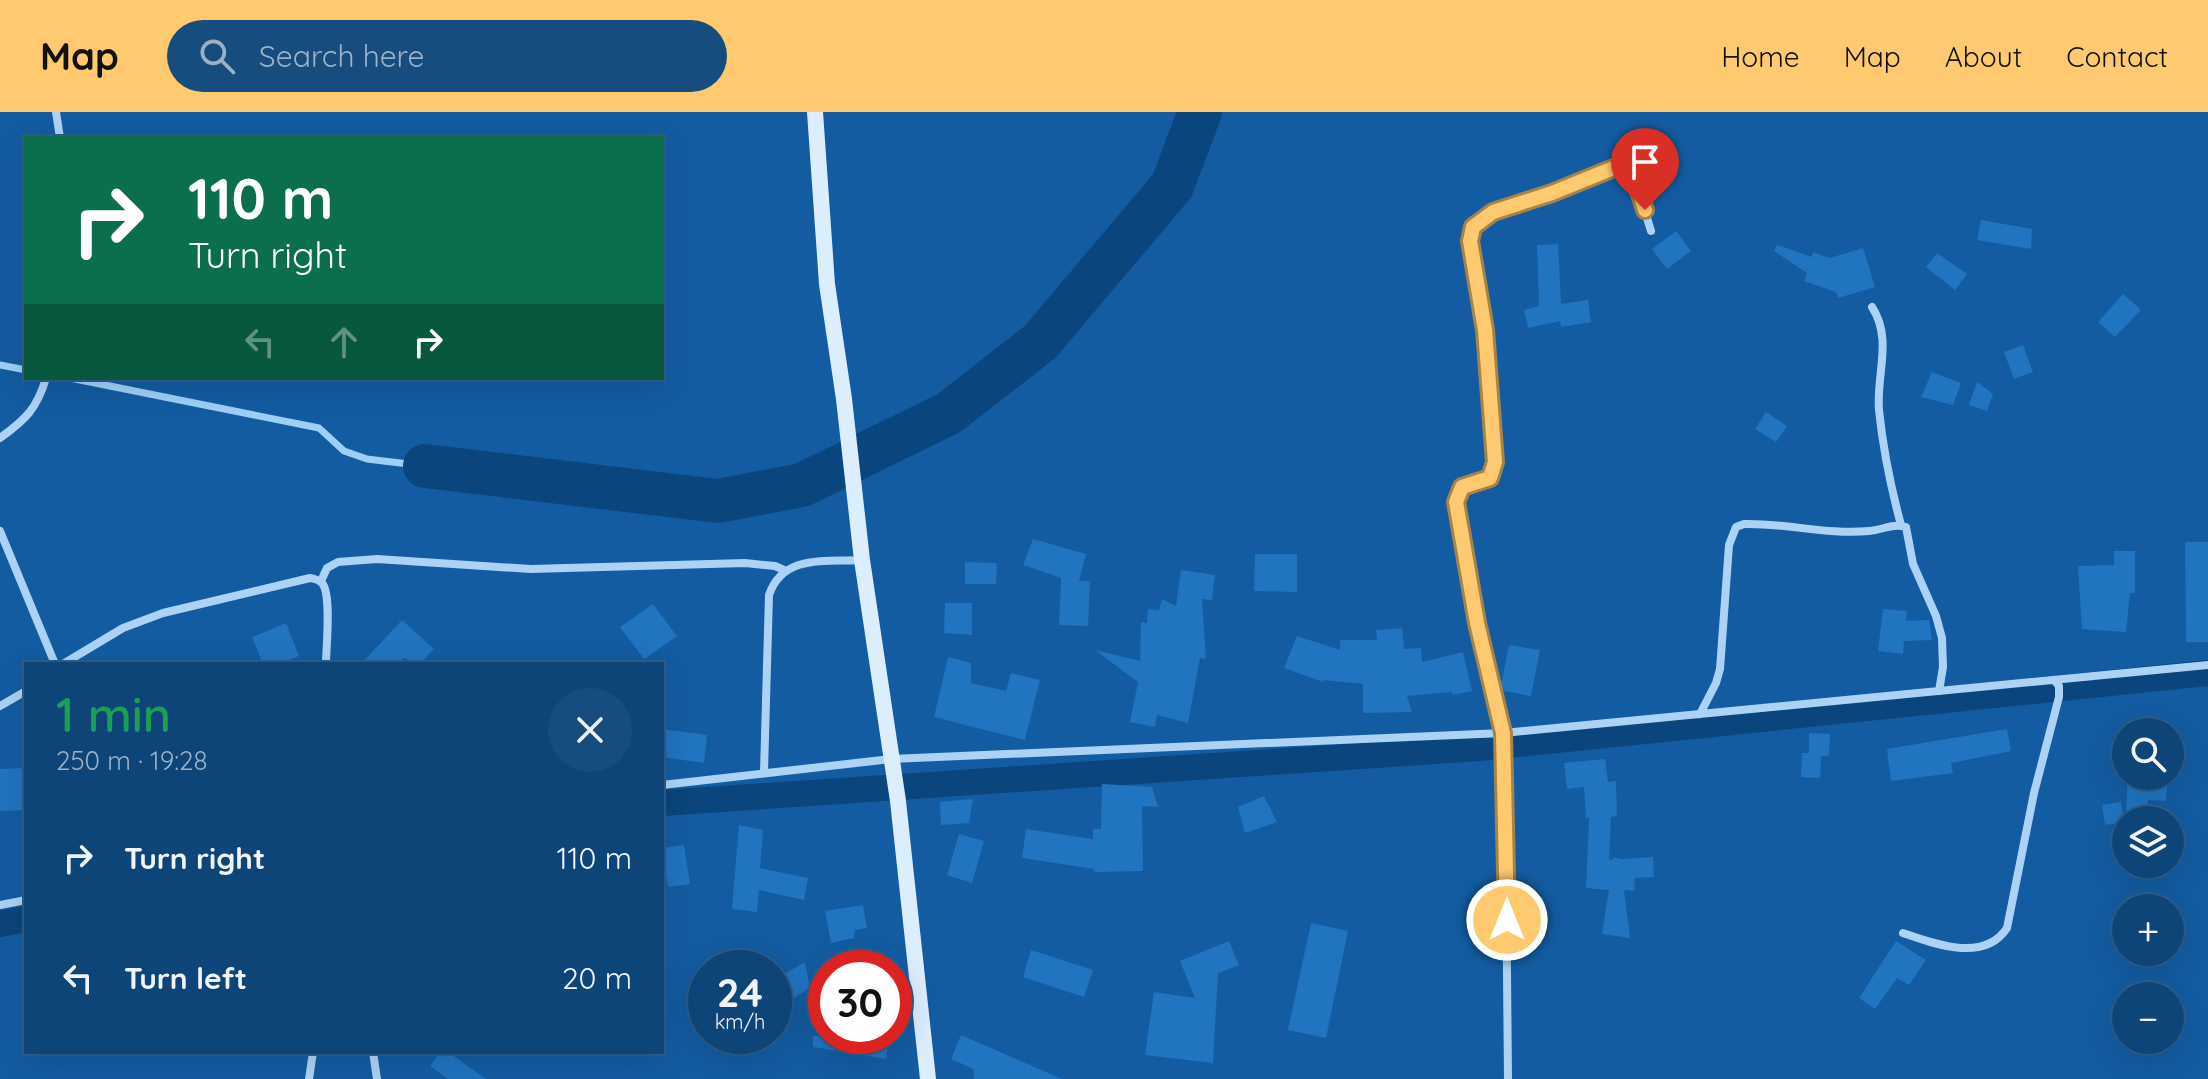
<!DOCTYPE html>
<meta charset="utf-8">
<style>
body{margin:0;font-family:Quicksand,sans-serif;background:#174c7e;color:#f1f3f6;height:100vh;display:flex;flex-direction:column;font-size:30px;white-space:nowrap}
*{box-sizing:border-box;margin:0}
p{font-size:26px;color:#9bb1c6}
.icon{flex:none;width:44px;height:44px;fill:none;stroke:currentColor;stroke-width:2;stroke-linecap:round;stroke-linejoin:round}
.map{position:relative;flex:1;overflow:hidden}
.drawer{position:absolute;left:24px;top:550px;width:640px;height:392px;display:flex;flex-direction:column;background:#0e4579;border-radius:0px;box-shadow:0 8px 32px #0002,0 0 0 2px #2e5d8a}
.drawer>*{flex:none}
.hud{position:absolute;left:24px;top:24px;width:640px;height:244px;border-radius:0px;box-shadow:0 8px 32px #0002,0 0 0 2px #2e5d8a;background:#0b6e4f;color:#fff;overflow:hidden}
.tools{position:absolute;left:2112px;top:606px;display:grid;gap:16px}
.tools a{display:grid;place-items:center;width:72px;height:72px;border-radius:50%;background:#0e4579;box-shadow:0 8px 32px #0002,0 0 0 2px #2e5d8a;font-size:40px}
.speed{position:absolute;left:688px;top:838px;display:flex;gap:16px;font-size:40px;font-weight:700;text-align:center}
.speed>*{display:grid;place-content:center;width:104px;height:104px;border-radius:50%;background:#0e4579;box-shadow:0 8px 32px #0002,0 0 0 2px #2e5d8a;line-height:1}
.speed small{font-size:20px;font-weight:400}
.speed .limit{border:12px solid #d22;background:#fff;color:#111}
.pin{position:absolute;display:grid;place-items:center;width:68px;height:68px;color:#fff;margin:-82px -34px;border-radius:50% 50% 50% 0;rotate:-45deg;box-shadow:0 0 8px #0007}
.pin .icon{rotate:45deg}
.me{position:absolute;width:88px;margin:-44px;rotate:0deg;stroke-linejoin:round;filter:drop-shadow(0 0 6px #0008)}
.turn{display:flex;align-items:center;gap:28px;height:168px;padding:0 32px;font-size:36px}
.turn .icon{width:104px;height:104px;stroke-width:2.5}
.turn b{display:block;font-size:56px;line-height:68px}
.lanes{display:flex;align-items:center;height:76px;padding:0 32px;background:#0003;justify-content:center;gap:40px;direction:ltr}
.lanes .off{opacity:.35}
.round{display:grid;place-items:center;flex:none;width:84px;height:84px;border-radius:42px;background:#174c7e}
.headline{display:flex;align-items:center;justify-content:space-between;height:136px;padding:0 32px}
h1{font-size:48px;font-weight:600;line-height:60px;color:#1e9e55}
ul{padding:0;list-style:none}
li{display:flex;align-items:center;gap:24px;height:120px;padding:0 32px}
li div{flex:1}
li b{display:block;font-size:30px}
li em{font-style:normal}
header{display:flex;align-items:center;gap:48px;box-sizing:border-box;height:112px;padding:0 40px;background:#ffca6f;color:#111}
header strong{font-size:38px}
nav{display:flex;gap:44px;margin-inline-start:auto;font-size:28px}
.search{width:560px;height:72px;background:#174c7e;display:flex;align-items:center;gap:20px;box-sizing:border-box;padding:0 28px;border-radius:44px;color:#9bb1c6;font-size:30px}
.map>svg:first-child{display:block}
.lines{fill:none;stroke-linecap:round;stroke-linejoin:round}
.stream{stroke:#9ecff7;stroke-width:7}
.canal{stroke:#0b457d;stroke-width:26}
.river{stroke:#0b457d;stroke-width:44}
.building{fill:#2174c0}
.street{stroke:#acd3f5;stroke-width:8}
.secondary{stroke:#dcedfd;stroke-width:16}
.route-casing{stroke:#a68348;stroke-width:20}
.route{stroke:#ffca6f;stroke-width:14}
</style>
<header>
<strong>Map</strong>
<div class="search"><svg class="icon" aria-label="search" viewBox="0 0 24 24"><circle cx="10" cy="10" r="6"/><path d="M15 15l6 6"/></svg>Search here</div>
<nav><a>Home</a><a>Map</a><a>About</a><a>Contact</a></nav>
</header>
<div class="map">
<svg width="2208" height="967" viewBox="0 0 2208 967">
<rect width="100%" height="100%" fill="#135ca1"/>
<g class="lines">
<path class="stream" d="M0 253 26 258
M70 266 319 316 344 339 367 347 425 354"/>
<path class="canal" d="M662 691 1480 636 2208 561
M0 812 26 807"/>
<path class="river" d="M425 354 718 389 802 373 949 301 1040 230 1172 74 1200 0"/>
</g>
<path class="building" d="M1981 108 2032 117 2031 137 1977 128Z
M1676 119 1691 139 1667 157 1652 137Z
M1558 132 1561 192 1588 188 1591 210 1561 215 1560 209 1528 216 1524 198 1539 194 1537 133Z
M1777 133 1812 145 1813 140 1830 146 1863 136 1875 175 1838 186 1836 180 1804 169 1807 161 1774 139Z
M1937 141 1967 162 1955 178 1926 155Z
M2123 182 2141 198 2115 225 2098 210Z
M2023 233 2033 260 2014 267 2004 240Z
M1932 260 1961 271 1953 293 1921 285Z
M1977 270 1993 282 1987 299 1969 293Z
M1766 300 1787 314 1776 330 1755 317Z
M1033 427 1086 442 1079 469H1090L1088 514 1059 513 1061 466 1023 453Z
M2185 430H2208V530H2186Z
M2114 439H2135V481H2130L2126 520 2082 517 2078 454 2114 453Z
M1255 442H1297V480L1254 479Z
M965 450 997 451 996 472H965Z
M1181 458 1215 463 1212 488 1202 487 1206 547 1200 546 1188 611 1157 603 1155 615 1130 610 1138 570 1095 538 1140 549 1141 510 1147 511 1148 497 1159 498 1162 487 1176 494Z
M945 491H972V523L944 521Z
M653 492 677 524 644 547 620 515Z
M1883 497 1907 499 1906 509 1929 508 1932 528 1904 529 1903 542 1878 539Z
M402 508 434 537 420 552 404 546 398 552H361Z
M286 511 299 544 280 552H263L252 525Z
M1402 516 1404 537 1421 536 1422 550 1463 540 1472 579 1453 583 1452 580 1407 584 1412 600 1363 601V572L1324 568 1323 570 1284 556 1297 524 1340 538V528H1377L1376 518Z
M1509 533 1540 538 1531 584 1500 578Z
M948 545 971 551V571L1006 579 1011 561 1040 568 1025 628 934 605Z
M662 617 707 623 704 651 662 645Z
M2007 617 2011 639 1951 651 1953 661 1891 669 1887 637Z
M1809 621 1830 622 1829 644H1821L1820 666 1801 665 1802 641H1809Z
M1605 647 1608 670 1616 669 1617 704 1611 705 1609 748 1614 747V745L1620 747 1653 745 1654 765 1635 766 1634 779 1624 778 1630 826 1602 822 1609 778 1586 776 1589 706H1586L1584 675 1567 677 1564 651Z
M26 656V698L0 699V657Z
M2128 664H2168L2166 689 2148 688 2147 700 2126 698Z
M1102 672 1152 675 1158 695 1142 694 1143 759 1094 760V757L1022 746 1026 717 1093 727V717H1101Z
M1264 684 1277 710 1245 721 1238 695Z
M973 687 969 711 941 713 940 690Z
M2121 690 2124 710 2105 713 2102 693Z
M739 713 763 718 760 756 808 766 804 788 759 778 757 800 732 797Z
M959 722 984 729 972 771 947 763Z
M684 733 690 772 668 775 662 736Z
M863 793 867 816 855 818 854 826 831 831 825 799Z
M1311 811 1348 819 1326 926 1288 918Z
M1229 829 1239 853 1218 861 1213 951 1145 943 1154 880 1195 886 1180 849Z
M1896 829 1926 848 1909 873 1897 866 1875 897 1859 886Z
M1031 838 1093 858 1084 885 1023 865Z
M805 850 810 876 774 898V868Z
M961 923 1062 967H974V957L951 947Z
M813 924H889L886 947 813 935Z
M440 940H448L486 967H448L430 954Z"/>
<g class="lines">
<path class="street" d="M56 0 60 26
M1872 195C1893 227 1876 263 1879 298 1883 337 1891 376 1901 413
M0 326C25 308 37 297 46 266
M0 419 55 552
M321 469 327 456 338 450 377 447 531 457 745 451 775 454 784 458
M63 552 123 516 163 501 310 466C315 467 318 467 322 471 332 482 326 536 326 552
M0 594 26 579
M1700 602 1716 571 1720 557 1729 433 1736 415 1744 412C1786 411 1827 423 1869 419 1883 418 1892 411 1906 415L1913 452 1936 504 1942 526 1943 555 1939 579
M764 660 769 483C783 442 825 450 862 448
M662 673 891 647 1503 621 2208 553
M0 793 26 788
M1903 821C1935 832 1984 851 2007 816L2034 681 2059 585V574L2054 568
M373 940 377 967
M309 967 313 940
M1508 967 1505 649 1503 621 1477 511 1456 390 1462 375 1490 366 1495 350 1485 218 1470 129 1473 115 1481 107 1493 100 1552 81 1621 53 1632 57 1651 119"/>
<path class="secondary" d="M815 0 827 172 844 287 862 448 898 689 928 967"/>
</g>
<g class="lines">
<g class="route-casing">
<path id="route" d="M1507 808 1503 621 1477 511 1456 390 1462 375 1490 366 1495 350 1485 218 1470 129 1473 115 1493 100 1552 81 1621 53 1632 57 1645 98"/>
</g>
<use href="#route" class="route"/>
</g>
</svg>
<div class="tools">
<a><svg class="icon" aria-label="search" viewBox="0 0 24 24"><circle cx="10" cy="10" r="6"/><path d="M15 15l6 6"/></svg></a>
<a><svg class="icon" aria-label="layers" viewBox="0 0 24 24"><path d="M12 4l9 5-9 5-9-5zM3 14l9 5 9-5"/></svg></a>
<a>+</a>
<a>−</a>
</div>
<div class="speed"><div>24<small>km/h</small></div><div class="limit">30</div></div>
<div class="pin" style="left:1645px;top:98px;background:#d93025"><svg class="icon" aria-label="arrive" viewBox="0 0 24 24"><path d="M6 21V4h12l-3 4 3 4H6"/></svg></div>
<svg class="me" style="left:1507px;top:808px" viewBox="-20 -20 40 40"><circle r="17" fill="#ffca6f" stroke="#fff" stroke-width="3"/><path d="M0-11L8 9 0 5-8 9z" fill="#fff"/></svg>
<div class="hud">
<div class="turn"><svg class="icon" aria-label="right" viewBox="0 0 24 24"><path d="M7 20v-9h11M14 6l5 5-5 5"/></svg><div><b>110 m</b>Turn right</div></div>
<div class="lanes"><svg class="icon off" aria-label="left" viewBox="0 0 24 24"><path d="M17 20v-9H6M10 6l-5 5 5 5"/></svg><svg class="icon off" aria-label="ahead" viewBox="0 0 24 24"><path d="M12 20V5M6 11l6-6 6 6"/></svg><svg class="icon" aria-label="right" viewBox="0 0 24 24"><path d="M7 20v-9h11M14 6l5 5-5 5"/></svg></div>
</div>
<section class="drawer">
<div class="headline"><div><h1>1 min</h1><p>250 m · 19:28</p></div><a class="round"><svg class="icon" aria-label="close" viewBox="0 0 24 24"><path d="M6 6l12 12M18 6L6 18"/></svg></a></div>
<ul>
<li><svg class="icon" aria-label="right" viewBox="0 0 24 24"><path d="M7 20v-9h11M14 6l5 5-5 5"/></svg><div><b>Turn right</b></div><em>110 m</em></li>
<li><svg class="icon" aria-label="left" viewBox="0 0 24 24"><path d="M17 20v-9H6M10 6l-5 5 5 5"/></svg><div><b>Turn left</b></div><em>20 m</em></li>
</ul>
</section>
</div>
